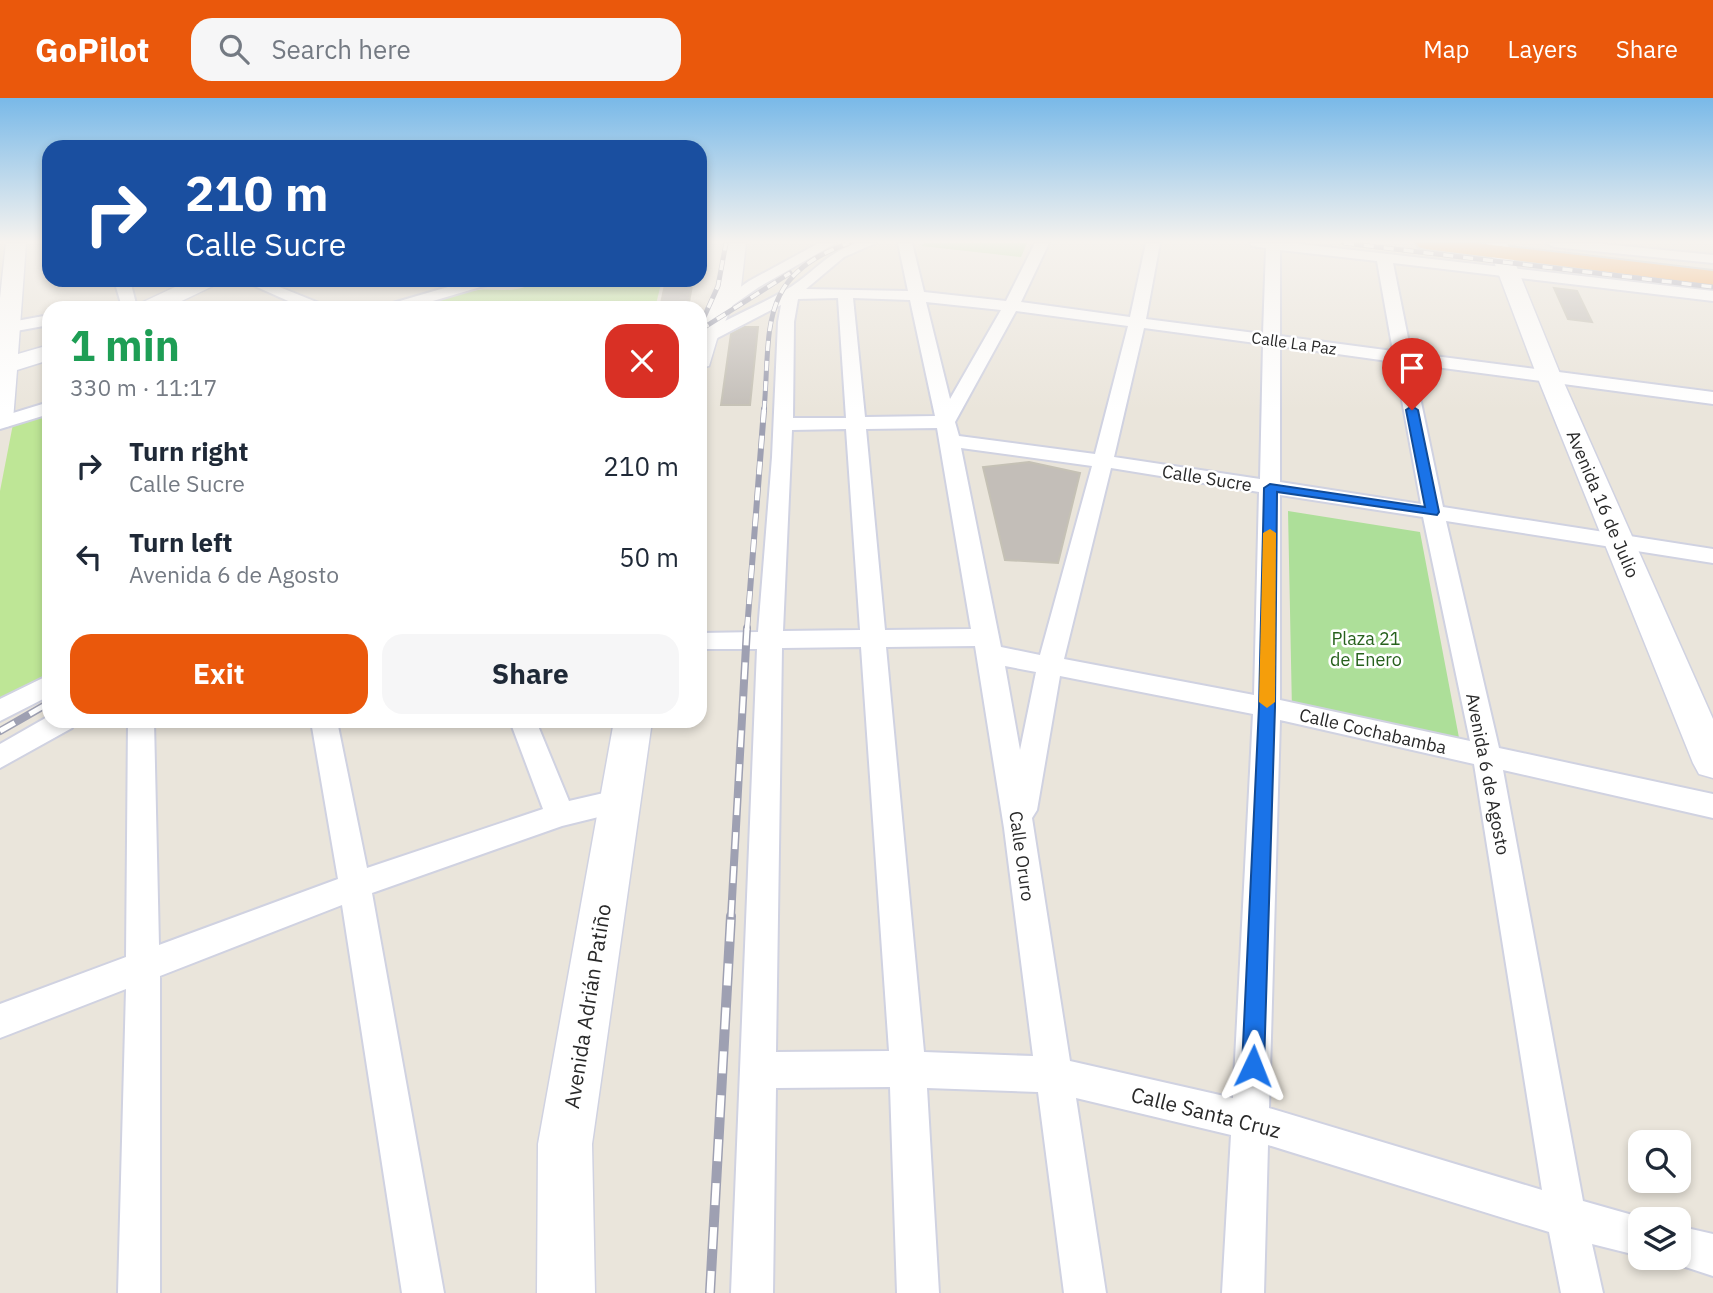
<!DOCTYPE html>
<meta charset="utf-8">
<style>
body{margin:0;font-family:"IBM Plex Sans",sans-serif;background:#f6f6f7;color:#1f2937;height:100vh;display:flex;flex-direction:column;font-size:26px;white-space:nowrap}
*{box-sizing:border-box;margin:0}
p{font-size:23px;color:#747a83}
.icon{flex:none;width:38px;height:38px;fill:none;stroke:currentColor;stroke-width:2;stroke-linecap:round;stroke-linejoin:round}
.map{position:relative;flex:1;overflow:hidden}
.drawer{position:absolute;left:42px;top:203px;width:665px;height:427px;display:flex;flex-direction:column;background:#fff;border-radius:21px;box-shadow:0 4px 10px #0003}
.drawer>*{flex:none}
.guide{position:absolute;left:42px;top:42px;width:665px;height:147px;border-radius:21px;box-shadow:0 4px 10px #0003;background:#1a4fa0;color:#fff;overflow:hidden}
.buttons{position:absolute;left:1628px;top:1032px;display:grid;gap:14px}
.buttons a{display:grid;place-items:center;width:63px;height:63px;border-radius:14px;background:#fff;box-shadow:0 4px 10px #0003;font-size:35px}
.pin{position:absolute;display:grid;place-items:center;width:60px;height:60px;color:#fff;margin:-72px -30px;border-radius:50% 50% 50% 0;rotate:-45deg;box-shadow:0 0 7px #0007}
.pin .icon{rotate:45deg}
.me{position:absolute;width:77px;margin:-38px;rotate:2deg;stroke-linejoin:round;filter:drop-shadow(0 0 5px #0008)}
.turn{display:flex;align-items:center;gap:24px;height:147px;padding:0 28px;font-size:32px}
.turn .icon{width:91px;height:91px;stroke-width:2.5}
.turn b{display:block;font-size:49px;line-height:60px}
.round{display:grid;place-items:center;flex:none;width:74px;height:74px;border-radius:21px;background:#f6f6f7}
.headline{display:flex;align-items:center;justify-content:space-between;height:119px;padding:0 28px}
h1{font-size:42px;font-weight:700;line-height:52px;color:#1e9e55}
.button{display:flex;gap:14px;margin-top:auto;padding:14px 28px}
.button a{flex:1;height:80px;border-radius:21px;background:#ea580c;color:#fff;font-size:28px;font-weight:700;line-height:80px;text-align:center}
.button a+a{background:#f6f6f7;color:#1f2937}
ul{padding:0;list-style:none}
li{display:flex;align-items:center;gap:21px;height:91px;padding:0 28px}
li div{flex:1}
li b{display:block;font-size:26px}
li em{font-style:normal}
header{display:flex;align-items:center;gap:42px;box-sizing:border-box;height:98px;padding:0 35px;background:#ea580c;color:#fff}
header strong{font-size:33px}
nav{display:flex;gap:38px;margin-inline-start:auto;font-size:24px}
.search{width:490px;height:63px;background:#f6f6f7;display:flex;align-items:center;gap:18px;box-sizing:border-box;padding:0 24px;border-radius:21px;color:#747a83;font-size:26px}
.map>svg:first-child{display:block}
.green{fill:#addf99}
.pitch{fill:#bee696}
.building{fill:#c3beb8;stroke:#c5c1b5;stroke-width:2}
.lines{fill:none;stroke-linecap:round;stroke-linejoin:round}
.street-casing{stroke:#d0d2e1;stroke-width:4}
.secondary-casing{stroke:#d0d2e1;stroke-width:3}
.highway-casing{stroke:#c7c7c7;stroke-width:4}
.street{fill:#fff;fill-rule:evenodd}
.secondary{fill:#fff;fill-rule:evenodd}
.highway{fill:#f6a85a;fill-rule:evenodd}
.rail-far3-casing{stroke:#9ea0b2;stroke-width:5}
.rail-far2-casing{stroke:#9ea0b2;stroke-width:6}
.rail-far1-casing{stroke:#9ea0b2;stroke-width:8}
.rail-casing{stroke:#9ea0b2;stroke-width:10}
.rail-far3{stroke:#fff;stroke-width:3.5;stroke-dasharray:10;stroke-linecap:butt}
.rail-far2{stroke:#fff;stroke-width:4.5;stroke-dasharray:13;stroke-linecap:butt}
.rail-far1{stroke:#fff;stroke-width:5;stroke-dasharray:17;stroke-linecap:butt}
.rail{stroke:#fff;stroke-width:7;stroke-dasharray:22;stroke-linecap:butt}
.route{fill:#1a73e8;stroke:#114b97;stroke-width:2}
.slow{fill:#f59e0b}
.labels{text-anchor:middle;dominant-baseline:central;stroke-width:5;stroke-linejoin:round;paint-order:stroke}
.far-street-label{font-size:16px;fill:#292929;stroke:#fff}
.street-label{font-size:18px;fill:#292929;stroke:#fff}
.park-label{font-size:18px;fill:#27611d;stroke:#fff}
.near-street-label{font-size:21px;fill:#292929;stroke:#fff}
</style>
<header>
<strong>GoPilot</strong>
<div class="search"><svg class="icon" aria-label="search" viewBox="0 0 24 24"><circle cx="10" cy="10" r="6"/><path d="M15 15l6 6"/></svg>Search here</div>
<nav><a>Map</a><a>Layers</a><a>Share</a></nav>
</header>
<div class="map">
<svg width="1713" height="1195" viewBox="0 0 1713 1195">
<rect width="100%" height="100%" fill="#eae5db"/>
<path class="green" d="M925 145H1027L1021 159 921 148Z
M1288 413 1420 434 1460 645 1292 613Z"/>
<path class="pitch" d="M537 182H662L655 210H414C435 204 458 194 478 192 501 190 517 197 537 182Z
M49 315V585L0 603V393L13 326Z"/>
<path class="building" d="M666 182H693L688 210H660Z
M1554 190 1577 193 1592 224 1568 221Z
M744 229H758L750 307H721L731 236Z
M1029 364 1080 375 1058 465 1005 462 983 369Z"/>
<g class="lines">
<g class="street-casing">
<path id="street" d="M819 145H836L759 189 726 212H714L712 209 749 183Z
M857 145H876L844 159 806 191 908 193 898 145H912L924 194 1006 203 1035 145H1049L1021 204 1130 219 1146 145H1160L1146 221 1263 236 1266 150 1252 148 1250 145H1291L1713 193V203L1393 165 1411 255 1713 294V306L1413 266 1443 409 1713 451V465L1446 423 1499 650 1713 696V720L1503 672 1583 1103 1650 1122H1640V1158L1592 1146 1603 1195H1561L1549 1134 1268 1047 1264 1195H1222L1231 1037 1076 1000 1106 1195H1064L1038 994 927 990 939 1195H897L890 989 776 990 773 1195H731L757 551H700V535L758 534 772 359 778 224 781 207 700 249V237C727 220 756 209 784 193 813 177 822 157 857 145ZM1280 152 1377 163 1393 253 1280 238ZM838 200 846 320H793L794 224 798 201ZM853 200 910 202 935 318 865 319ZM926 204 1001 212 950 301ZM1016 213 1128 228 1095 356 959 338 955 324ZM1144 230 1263 246 1260 381 1114 359ZM1280 248 1395 264 1421 406 1280 384ZM937 330 971 531 885 532 866 331ZM846 331 860 532 783 533 792 332ZM961 350 1092 368 1040 557 1001 549ZM1111 370 1259 394 1254 597 1064 561ZM1280 397 1423 419 1470 643 1280 602ZM975 548 1004 730 1033 958 924 954 886 549ZM861 549 889 953 776 954 782 550ZM1005 568 1036 574 1020 652ZM1060 578 1253 616 1233 1000 1070 963 1032 720 1037 712ZM1280 622 1474 666 1542 1092 1269 1010Z
M1547 145H1593L1713 157V165L1554 149Z
M114 182H130L136 206 134 209H122Z
M241 182H262L324 207 326 210H304Z
M472 182H497L494 185 409 210H384L386 207Z
M49 217V227L0 236V226Z
M49 304V316L0 331V319Z
M49 577V598L0 623V601Z
M49 618V623H75L72 630 0 670V646Z
M128 623H154L159 847 338 781 311 623H337L367 770 543 711 510 623H536L569 703 621 691 631 695 636 703 631 711 562 728 372 795 444 1195H402L342 807 160 878V1195H118L126 891 0 940V906L126 859Z
M1678 1128 1713 1136V1178L1664 1162 1663 1160H1678Z"/>
</g>
<g class="secondary-casing">
<path id="secondary" d="M6 145H26L18 256 49 247V262L17 272 13 322 9 328 0 330V200Z
M726 145H746L741 189 717 241 709 268 700 270V227L719 189Z
M1487 145H1507L1561 278 1713 621V680L1699 676 1693 665 1537 278Z
M190 182H218L215 187 167 210H138L141 205Z
M614 623H652L592 1046 595 1195H537L538 1046Z"/>
</g>
<g class="highway-casing">
<path id="highway" d="M1416 145H1475L1713 173V187L1426 151 1419 149Z"/>
</g>
<use href="#street" class="street"/>
<use href="#secondary" class="secondary"/>
<use href="#highway" class="highway"/>
<g class="rail-far3-casing">
<path id="rail-far3" d="M1344 145 1713 189
M700 228 718 188 726 145
M700 232 790 175
M764 313C771 229 757 178 849 145"/>
</g>
<g class="rail-far2-casing">
<path id="rail-far2" d="M747 532 764 311"/>
</g>
<g class="rail-far1-casing">
<path id="rail-far1" d="M0 633 49 605
M731 819 747 530"/>
</g>
<g class="rail-casing">
<path id="rail" d="M710 1195 731 818"/>
</g>
<use href="#rail-far3" class="rail-far3"/>
<use href="#rail-far2" class="rail-far2"/>
<use href="#rail-far1" class="rail-far1"/>
<use href="#rail" class="rail"/>
</g>
<linearGradient id="sky" x2="0" y2="1"><stop stop-color="#79b9e8"/><stop offset="0.46" stop-color="#f6f3ef"/><stop offset="1" stop-color="#f6f3ef" stop-opacity="0"/></linearGradient>
<rect width="1713" height="312" fill="url(#sky)"/>
<path class="route" d="M1412 308 1418 312 1439 414 1437 417 1277 394 1275 609 1264 968 1260 976 1253 979 1245 976 1242 968 1259 609 1264 390 1270 386 1425 409 1406 312Z"/>
<path class="slow" d="M1270 431 1276 435 1275 604 1267 610 1259 604 1263 435Z"/>
<g class="labels">
<g class="far-street-label">
<text transform="translate(1294 245) rotate(8)">Calle La Paz</text>
</g>
<g class="street-label">
<text transform="translate(1207 380) rotate(9)">Calle Sucre</text>
<text transform="translate(1603 406) rotate(67)">Avenida 16 de Julio</text>
<text transform="translate(1373 633) rotate(13)">Calle Cochabamba</text>
<text transform="translate(1488 676) rotate(79)">Avenida 6 de Agosto</text>
<text transform="translate(1022 758) rotate(82)">Calle Oruro</text>
</g>
<g class="park-label">
<text x="1366" y="540">Plaza 21<tspan x="1366" dy="21">de Enero</tspan></text>
</g>
<g class="near-street-label">
<text transform="translate(587 908) rotate(-81)">Avenida Adrián Patiño</text>
<text transform="translate(1206 1014) rotate(14)">Calle Santa Cruz</text>
</g>
</g>
</svg>
<div class="buttons">
<a><svg class="icon" aria-label="search" viewBox="0 0 24 24"><circle cx="10" cy="10" r="6"/><path d="M15 15l6 6"/></svg></a>
<a><svg class="icon" aria-label="layers" viewBox="0 0 24 24"><path d="M12 4l9 5-9 5-9-5zM3 14l9 5 9-5"/></svg></a>
</div>
<div class="pin" style="left:1412px;top:312px;background:#d93025"><svg class="icon" aria-label="arrive" viewBox="0 0 24 24"><path d="M6 21V4h12l-3 4 3 4H6"/></svg></div>
<svg class="me" style="left:1253px;top:968px" viewBox="-20 -20 40 40"><path d="M0-17L14 15 0 8-14 15z" fill="#1a73e8" stroke="#fff" stroke-width="4"/></svg>
<div class="guide">
<div class="turn"><svg class="icon" aria-label="right" viewBox="0 0 24 24"><path d="M7 20v-9h11M14 6l5 5-5 5"/></svg><div><b>210 m</b>Calle Sucre</div></div>
</div>
<section class="drawer">
<div class="headline"><div><h1>1 min</h1><p>330 m · 11:17</p></div><a class="round" style="background:#d93025;color:#fff"><svg class="icon" aria-label="close" viewBox="0 0 24 24"><path d="M6 6l12 12M18 6L6 18"/></svg></a></div>
<ul>
<li><svg class="icon" aria-label="right" viewBox="0 0 24 24"><path d="M7 20v-9h11M14 6l5 5-5 5"/></svg><div><b>Turn right</b><p>Calle Sucre</p></div><em>210 m</em></li>
<li><svg class="icon" aria-label="left" viewBox="0 0 24 24"><path d="M17 20v-9H6M10 6l-5 5 5 5"/></svg><div><b>Turn left</b><p>Avenida 6 de Agosto</p></div><em>50 m</em></li>
</ul>
<div class="button"><a>Exit</a><a>Share</a></div>
</section>
</div>
